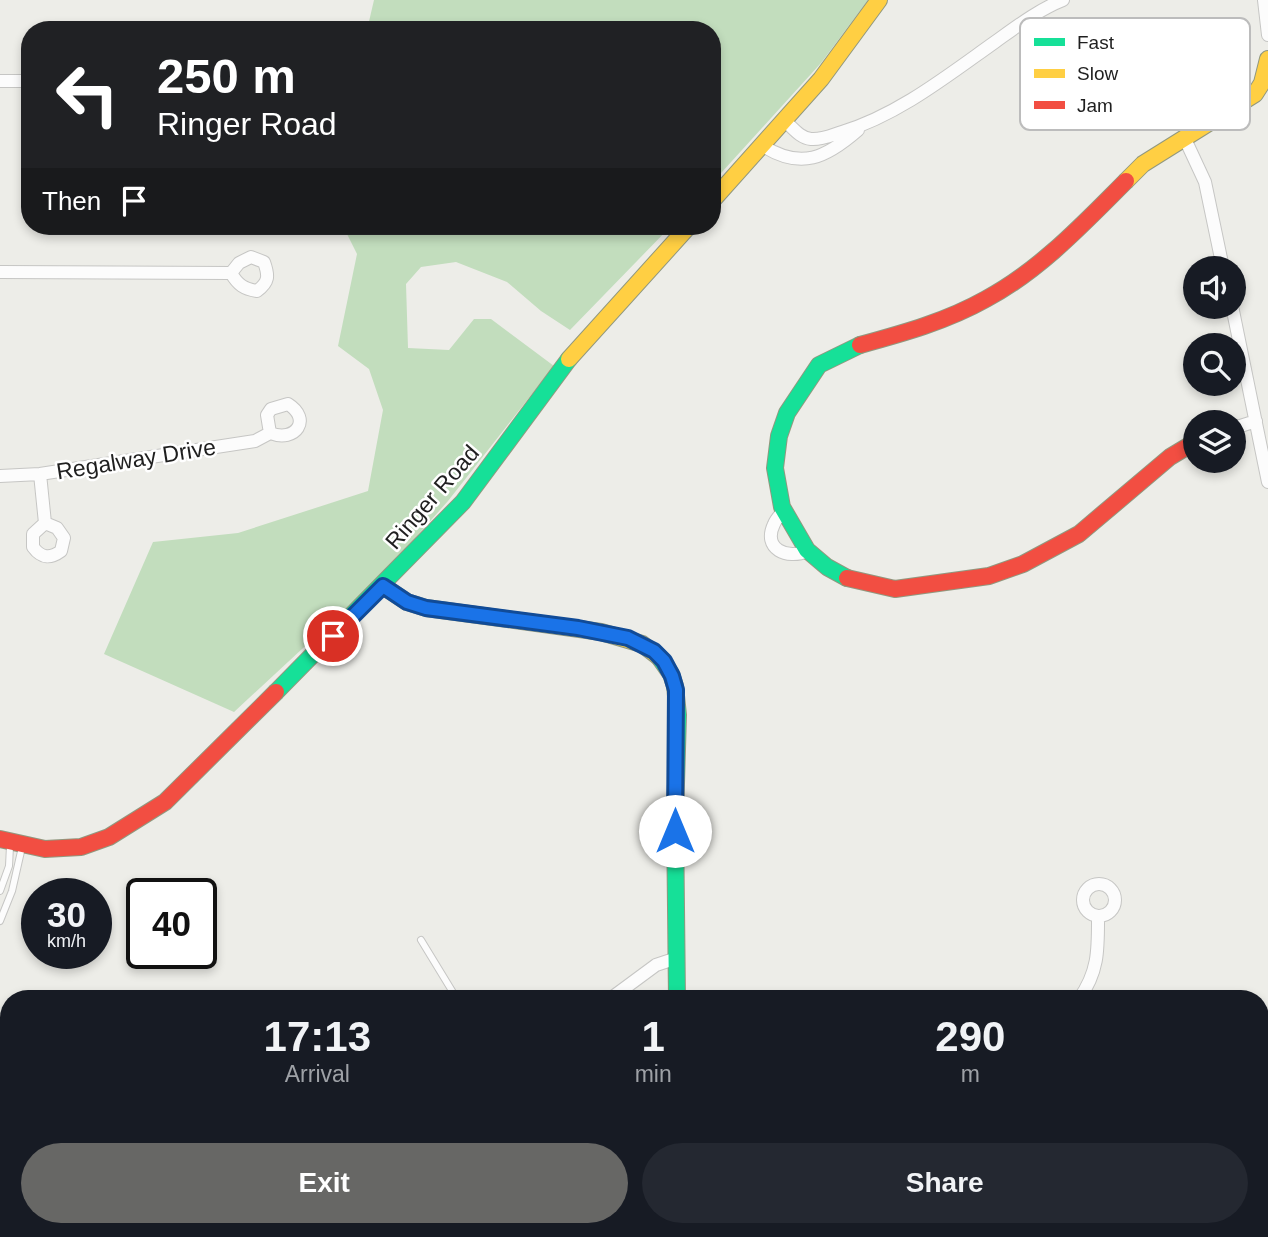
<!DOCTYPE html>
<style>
body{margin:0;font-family:Arial,sans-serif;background:#242831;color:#f1f3f6;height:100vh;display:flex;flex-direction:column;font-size:26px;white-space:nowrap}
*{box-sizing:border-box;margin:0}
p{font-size:23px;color:#9ea1a6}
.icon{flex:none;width:38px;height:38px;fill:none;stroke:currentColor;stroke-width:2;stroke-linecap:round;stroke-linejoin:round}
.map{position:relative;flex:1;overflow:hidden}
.drawer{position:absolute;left:0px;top:990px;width:1269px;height:247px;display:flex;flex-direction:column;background:#171b24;border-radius:28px 28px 0 0;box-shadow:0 4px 10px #0003}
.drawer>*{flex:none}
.guide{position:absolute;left:21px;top:21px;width:700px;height:214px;border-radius:28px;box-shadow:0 4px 10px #0003;background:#202124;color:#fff;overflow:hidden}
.buttons{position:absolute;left:1183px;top:256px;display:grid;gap:14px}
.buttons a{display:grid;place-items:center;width:63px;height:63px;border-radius:50%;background:#171b24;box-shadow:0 4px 10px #0003;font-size:35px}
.speed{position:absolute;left:21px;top:878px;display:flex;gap:14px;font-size:35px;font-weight:700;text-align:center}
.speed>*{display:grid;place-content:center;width:91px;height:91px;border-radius:50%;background:#171b24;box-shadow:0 4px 10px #0003;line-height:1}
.speed small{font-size:18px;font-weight:400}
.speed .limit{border:4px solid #111;border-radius:10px;background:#fff;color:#111}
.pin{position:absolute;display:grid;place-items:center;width:60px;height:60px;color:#fff;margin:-30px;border:4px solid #fff;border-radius:50%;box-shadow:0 2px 7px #0007}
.me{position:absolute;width:77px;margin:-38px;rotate:0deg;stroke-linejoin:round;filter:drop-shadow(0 0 5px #0008)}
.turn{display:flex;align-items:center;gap:24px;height:147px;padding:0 21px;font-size:32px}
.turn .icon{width:91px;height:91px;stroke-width:2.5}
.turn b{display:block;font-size:49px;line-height:60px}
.then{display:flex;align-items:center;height:66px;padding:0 21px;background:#0003;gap:14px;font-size:26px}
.eta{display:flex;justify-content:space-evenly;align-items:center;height:119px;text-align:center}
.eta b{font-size:42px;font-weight:700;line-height:49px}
.action{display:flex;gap:14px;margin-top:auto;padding:14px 21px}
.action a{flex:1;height:80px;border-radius:42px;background:#676765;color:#fff;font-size:28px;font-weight:700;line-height:80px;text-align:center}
.action a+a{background:#242831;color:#f1f3f6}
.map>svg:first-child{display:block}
.forest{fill:#c2ddbd}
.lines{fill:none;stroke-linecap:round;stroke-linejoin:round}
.lane-casing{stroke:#c6c6c4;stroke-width:8}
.street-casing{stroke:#c6c6c4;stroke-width:14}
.fast-casing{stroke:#91987f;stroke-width:18}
.slow-casing{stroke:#91987f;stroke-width:18}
.jam-casing{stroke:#91987f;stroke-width:18}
.lane{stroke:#fcfcfc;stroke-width:6}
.street{stroke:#fcfcfc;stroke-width:12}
.fast{stroke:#16e098;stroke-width:16}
.slow{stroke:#ffcf43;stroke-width:16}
.jam{stroke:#f24e42;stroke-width:16}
.route-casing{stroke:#114b97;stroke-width:18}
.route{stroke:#1a73e8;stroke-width:12}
.labels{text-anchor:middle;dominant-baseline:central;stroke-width:5;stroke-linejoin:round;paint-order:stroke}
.street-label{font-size:23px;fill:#1f1f1f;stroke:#fff}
.key{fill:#fff;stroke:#bcbcbc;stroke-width:2}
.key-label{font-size:19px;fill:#1f1f1f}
</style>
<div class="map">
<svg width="1268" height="1237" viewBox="0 0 1268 1237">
<rect width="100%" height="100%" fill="#edede8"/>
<path class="forest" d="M374 0H868L821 63 712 183V30H367Z
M343 226H671L570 330 541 311 507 282 456 262 421 267 406 284 408 348 449 350 474 319H491L554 366 448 501 384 573 234 712 104 654 153 542 238 533 368 491 383 410 369 369 338 346 357 254Z
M1260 1166 1268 1175V1237H1176L1173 1229 1260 1228Z"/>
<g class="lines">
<g class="lane-casing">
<path id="lane" d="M0 891 9 866 10 846
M0 921 12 891 22 847
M421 940 457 999"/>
</g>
<g class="street-casing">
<path id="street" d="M1264 0 1268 35
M0 81H30
M785 121C793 128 800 138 811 139 822 140 832 135 842 132 898 115 947 76 995 42 1016 27 1038 10 1063 0
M1185 139 1205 182 1223 268
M763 146C801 170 826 158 858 130
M251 257 264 262C269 276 269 282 257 291 244 289 238 285 231 273L239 263Z
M0 272 231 273
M1232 306 1268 482
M1234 428 1256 421
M40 474 45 523 33 534V547C41 558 50 559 61 551L64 538 57 528 45 523
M0 476 40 474 255 441 270 433C296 443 312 419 288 404L271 409 267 415 270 433
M784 510C781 514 776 519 774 524 762 549 787 560 808 551
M1083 900a16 16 0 1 1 32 0a16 16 0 1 1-32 0Z
M610 999 656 965 677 958
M1079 999C1099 971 1098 949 1098 916
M1260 1049 1261 1048
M303 1237 316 1228"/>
</g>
<g class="fast-casing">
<path id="fast" d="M847 578 827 567 807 550 782 507 775 468 779 436 787 413 819 365 860 345
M659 657 671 674 675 686 678 715 675 817 677 999
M276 692 463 502 569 359"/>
</g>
<g class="slow-casing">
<path id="slow" d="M1126 181 1143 164 1255 94 1262 83 1268 59
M712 201 821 79 879 0
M569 359 689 226
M383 586 407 602 426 608 601 632 642 644 659 657"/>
</g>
<g class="jam-casing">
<path id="jam" d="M860 345C904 333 947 321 986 299 1040 270 1083 224 1126 181
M847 578 895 589 989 576 1023 564 1079 534 1170 457 1195 442
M0 839 45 849 81 847 109 837 165 802 276 692
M678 1228V1237"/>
</g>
<use href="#lane" class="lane"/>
<use href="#street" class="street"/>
<use href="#fast" class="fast"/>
<use href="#slow" class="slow"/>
<use href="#jam" class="jam"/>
</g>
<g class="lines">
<g class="route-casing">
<path id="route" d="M333 636 383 586 407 602 426 608 578 628 628 638 654 651 664 661 672 676 676 690 675 831"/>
</g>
<use href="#route" class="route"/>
</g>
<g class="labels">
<g class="street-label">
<text transform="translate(136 459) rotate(-9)">Regalway Drive</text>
<text transform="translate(432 497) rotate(-49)">Ringer Road</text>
</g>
</g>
<rect x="1020" y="18" width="230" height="112" rx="10" class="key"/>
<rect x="1034" y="38" width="31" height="8" fill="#16e098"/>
<rect x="1034" y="69" width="31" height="9" fill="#ffcf43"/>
<rect x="1034" y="101" width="31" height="8" fill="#f24e42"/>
<g class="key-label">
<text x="1077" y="49">Fast</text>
<text x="1077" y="80">Slow</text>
<text x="1077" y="112">Jam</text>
</g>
</svg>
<div class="buttons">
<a><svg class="icon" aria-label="sound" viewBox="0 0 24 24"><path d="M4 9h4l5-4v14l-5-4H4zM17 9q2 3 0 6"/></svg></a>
<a><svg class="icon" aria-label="search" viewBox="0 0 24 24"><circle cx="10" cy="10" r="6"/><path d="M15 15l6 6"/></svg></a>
<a><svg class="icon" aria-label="layers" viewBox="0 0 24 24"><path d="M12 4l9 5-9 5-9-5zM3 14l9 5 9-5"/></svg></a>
</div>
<div class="speed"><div>30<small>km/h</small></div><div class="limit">40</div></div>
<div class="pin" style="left:333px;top:636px;background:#d93025"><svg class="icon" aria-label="arrive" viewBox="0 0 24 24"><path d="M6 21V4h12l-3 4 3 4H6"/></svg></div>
<svg class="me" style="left:675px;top:831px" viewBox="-20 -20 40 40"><circle r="19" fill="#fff"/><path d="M0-13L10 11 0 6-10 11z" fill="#1a73e8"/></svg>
<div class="guide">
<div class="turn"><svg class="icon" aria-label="left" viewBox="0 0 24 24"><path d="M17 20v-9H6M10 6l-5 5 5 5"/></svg><div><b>250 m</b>Ringer Road</div></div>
<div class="then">Then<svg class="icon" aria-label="arrive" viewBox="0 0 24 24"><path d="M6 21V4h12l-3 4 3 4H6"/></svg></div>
</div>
<section class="drawer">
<div class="eta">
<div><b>17:13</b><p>Arrival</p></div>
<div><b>1</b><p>min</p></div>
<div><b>290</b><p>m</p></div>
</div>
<div class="action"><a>Exit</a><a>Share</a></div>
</section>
</div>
